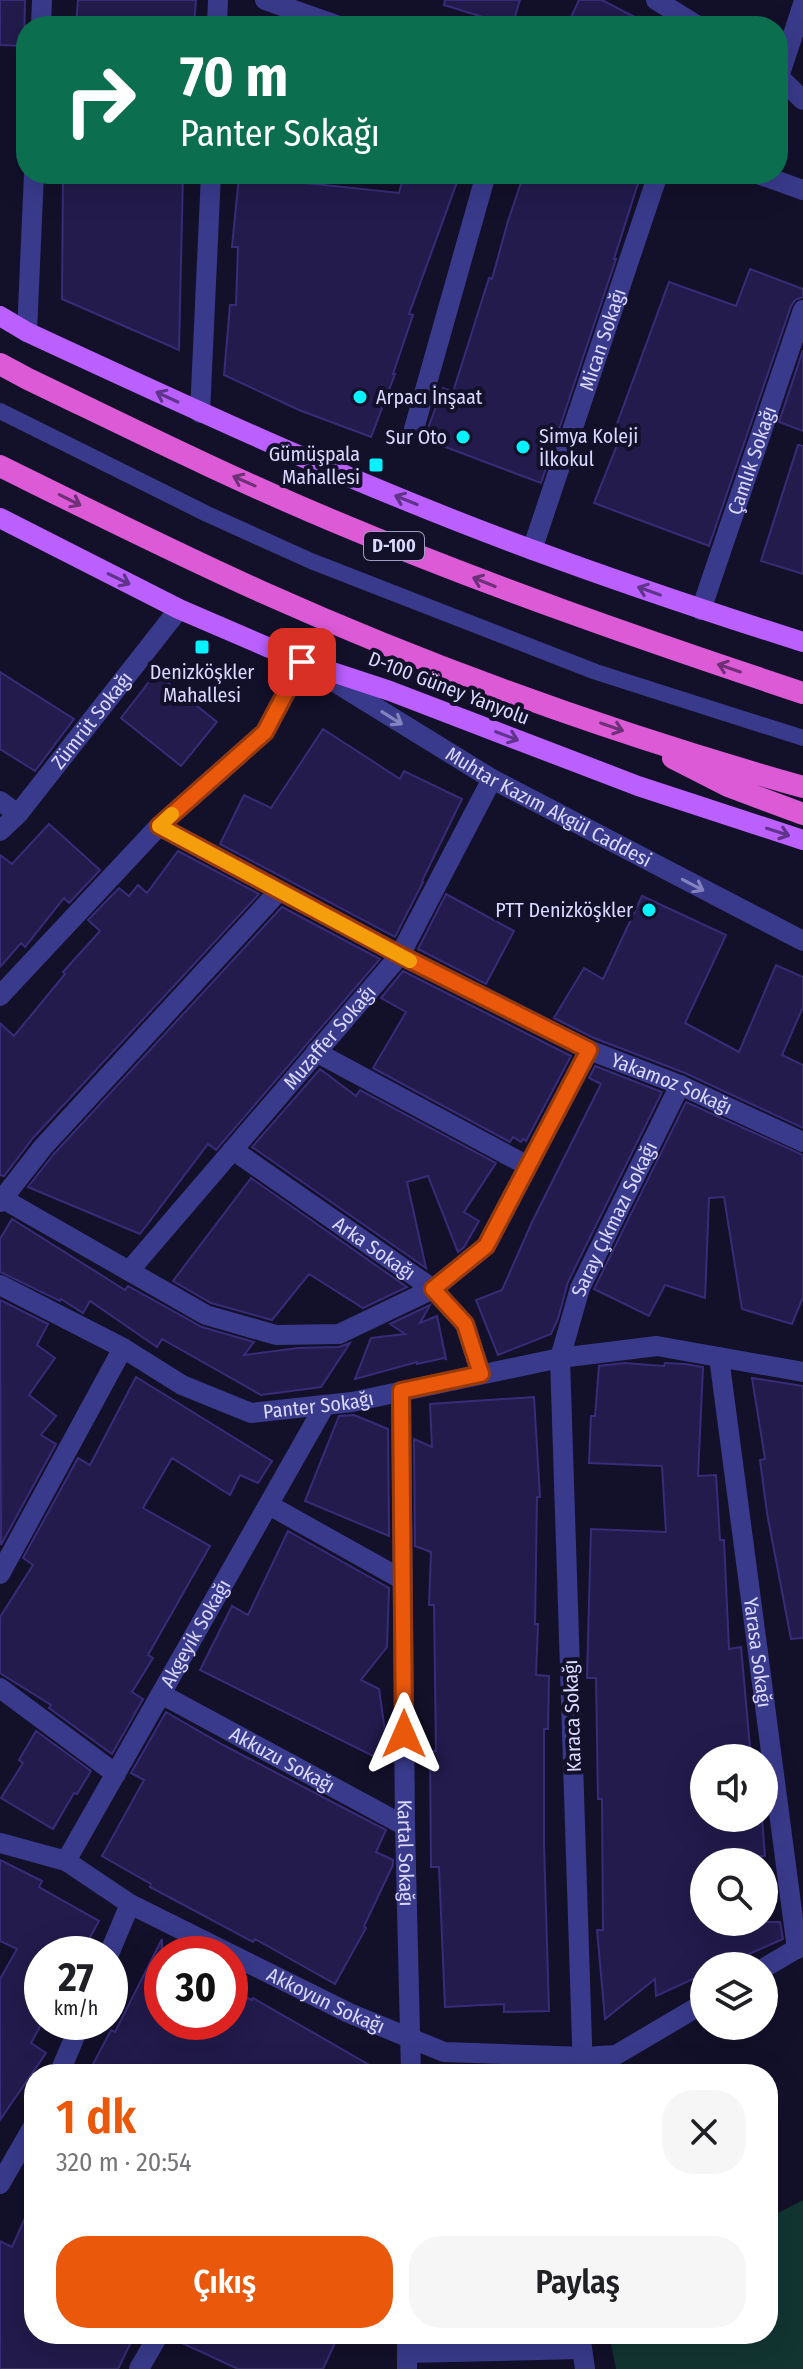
<!DOCTYPE html>
<html lang="tr">
<meta charset="utf-8">
<style>
body{margin:0;font-family:"Fira Sans Condensed",sans-serif;background:#f6f6f6;color:#202124;height:100vh;display:flex;flex-direction:column;font-size:30px;white-space:nowrap}
*{box-sizing:border-box;margin:0}
p{font-size:26px;color:#757577}
.icon{flex:none;width:44px;height:44px;fill:none;stroke:currentColor;stroke-width:2;stroke-linecap:round;stroke-linejoin:round}
.map{position:relative;flex:1;overflow:hidden}
.drawer{position:absolute;left:24px;top:2064px;width:754px;height:280px;display:flex;flex-direction:column;background:#fff;border-radius:32px;box-shadow:0 8px 32px #0002}
.drawer>*{flex:none}
.hud{position:absolute;left:16px;top:16px;width:772px;height:168px;border-radius:32px;box-shadow:0 8px 32px #0002;background:#0b6e4f;color:#fff;overflow:hidden}
.tools{position:absolute;left:690px;top:1744px;display:grid;gap:16px}
.tools a{display:grid;place-items:center;width:88px;height:88px;border-radius:50%;background:#fff;box-shadow:0 8px 32px #0002;font-size:40px}
.speed{position:absolute;left:24px;top:1936px;display:flex;gap:16px;font-size:40px;font-weight:700;text-align:center}
.speed>*{display:grid;place-content:center;width:104px;height:104px;border-radius:50%;background:#fff;box-shadow:0 8px 32px #0002;line-height:1}
.speed small{font-size:20px;font-weight:400}
.speed .limit{border:12px solid #d22;background:#fff;color:#111}
.pin{position:absolute;display:grid;place-items:center;width:68px;height:68px;color:#fff;margin:-34px;border-radius:16px;box-shadow:0 4px 12px #0006}
.me{position:absolute;width:88px;margin:-44px;rotate:0deg;stroke-linejoin:round;filter:drop-shadow(0 0 6px #0008)}
.turn{display:flex;align-items:center;gap:28px;height:168px;padding:0 32px;font-size:36px}
.turn .icon{width:104px;height:104px;stroke-width:2.5}
.turn b{display:block;font-size:56px;line-height:68px}
.round{display:grid;place-items:center;flex:none;width:84px;height:84px;border-radius:32px;background:#f6f6f6}
.summary{display:flex;align-items:center;justify-content:space-between;height:136px;padding:0 32px}
h1{font-size:48px;font-weight:600;line-height:60px;color:#ea580c}
.button{display:flex;gap:16px;margin-top:auto;padding:16px 32px}
.button a{flex:1;height:92px;border-radius:32px;background:#ea580c;color:#fff;font-size:32px;font-weight:600;line-height:92px;text-align:center}
.button a+a{background:#f6f6f6;color:#202124}
.map>svg:first-child{display:block}
.green{fill:#123532}
.building{fill:#221b4c;stroke:#382c79;stroke-width:2}
.lines{fill:none;stroke-linecap:round;stroke-linejoin:round}
.service{stroke:#393a8b;stroke-width:16}
.minor{stroke:#393a8b;stroke-width:20}
.tertiary{stroke:#393a8b;stroke-width:20}
.primary{stroke:#bb60ff;stroke-width:20}
.trunk{stroke:#dd5ad7;stroke-width:22}
.oneway{stroke:#5f348a}
.oneway2{stroke:#6e3178}
.oneway3{stroke:#8282bf}
.route-casing{stroke:#983908;stroke-width:20}
.route{stroke:#ea580c;stroke-width:14}
.slow{stroke:#f59e0b;stroke-width:14}
.poi-dot{fill:#05f3ff;stroke:#13102a;stroke-width:3}
.labels{text-anchor:middle;dominant-baseline:central;stroke-width:8;stroke-linejoin:round;paint-order:stroke}
.shield{fill:#13102a;stroke:#9f9dbf;stroke-width:2}
.shield-label{font-size:18px;font-weight:bold;fill:#dbd9ff}
.street-label{font-size:20px;fill:#dbd9ff;stroke:#13102a}
.poi-label{font-size:20px;fill:#dbd9ff;stroke:#13102a;text-anchor:end}
</style>
<div class="map">
<svg width="803" height="2369" viewBox="0 0 803 2369">
<rect width="100%" height="100%" fill="#13102a"/>
<path class="green" d="M803 2200V2369H616L609 2334H768V2218Z"/>
<path class="building" d="M0 0H25L24 46 0 45Z
M78 0H196L194 26H76Z
M445 0H520L512 26 444 5Z
M579 0H602L652 26H567Z
M63 174H183L179 350 62 299Z
M404 174H460L409 314 413 315 393 374H395L371 437 299 410 224 375 230 305H236L238 247H232L239 176 399 193Z
M524 174H641L614 259H616L541 483 424 439 443 388 453 392 489 278 492 279 508 221Z
M750 269 803 289V297L795 300 791 306 709 546 594 503 621 435 614 432 669 282 736 306Z
M803 350V431L779 422Z
M798 445 803 446V574L761 561Z
M0 672 74 719 35 771 0 749Z
M156 673 217 722 181 766 121 718Z
M323 729 400 779 404 771 462 799 422 881 423 882 395 937 220 844 244 795 271 808Z
M49 824 100 870 69 903 64 898 25 947 21 943 0 967V855L12 864Z
M178 851 259 894 33 1138 4 1176 0 1175V1023L14 1036 65 974 63 972 100 931 88 920 119 888 129 896 138 885 147 893Z
M446 894 514 931 486 984 418 949Z
M642 896 726 935 685 1023 739 1052 776 965 803 977V1007L782 1055 803 1065V1128L685 1073 594 1038 554 1018 584 968 603 979Z
M282 907 380 959 216 1150 208 1144 140 1234 28 1187 53 1155Z
M403 971 571 1056 526 1141 523 1139 521 1142 513 1137 510 1142 373 1068 406 1012 381 998Z
M595 1066 662 1092 568 1282 558 1319 551 1334 498 1355 476 1300 502 1290 532 1222 601 1084 589 1078Z
M320 1069 356 1096 360 1090 496 1163 464 1212 479 1221 464 1247 458 1252 428 1176 407 1182 426 1268 252 1147Z
M686 1102 803 1155V1297L792 1324 742 1309 724 1197 709 1198 705 1298 665 1285 649 1316 594 1289Z
M251 1178 407 1287 363 1308 309 1274 272 1320 211 1303 173 1281Z
M12 1219 125 1290 128 1286 202 1327 254 1342 244 1355 298 1348 339 1347 350 1343 321 1387 261 1395 162 1339 157 1347 90 1301 83 1313 61 1299 60 1301 0 1272V1239Z
M0 1300 48 1324 37 1345 55 1358 29 1395 56 1416 41 1435 56 1444 1 1545Z
M430 1305 420 1323 437 1316 446 1359 444 1358 417 1364V1362L355 1379 371 1338 405 1334 390 1324Z
M624 1363 664 1366 665 1363 685 1364 703 1367 698 1476 716 1475 720 1540H724L729 1649 741 1647 751 1758H704V1818H762L765 1856 704 1862V1922H780L783 1939 722 1966H704V1974L656 1996 655 1979 605 2019 597 1930H603L602 1799H598L596 1678H587L591 1529 666 1532 662 1466 589 1463 591 1416H595L599 1366Z
M136 1377 272 1461 258 1483 240 1475 230 1495 172 1458 143 1508 210 1546 148 1655 153 1658 132 1692 143 1699 112 1754 49 1708 51 1705 0 1673V1617L33 1565 23 1558 78 1458 90 1465Z
M752 1378 803 1386V1638L791 1639 767 1513 760 1460 765 1459Z
M534 1397 540 1497H537L535 1624H538L536 1675 549 1676 548 1729H544V1844L549 2011 504 2012V2004L445 2007 439 1867H431L430 1751H436L434 1605H429L431 1552 415 1546 414 1439 432 1447 430 1404Z
M354 1415 388 1429 389 1536 305 1501 339 1416Z
M288 1531 389 1588 387 1647 361 1680 379 1689 385 1731 373 1756 200 1670 232 1606 248 1615Z
M166 1712 225 1746 386 1830 376 1852 393 1860V1865L364 1926 366 1928 335 1984 255 1939 253 1942 150 1887 151 1884 102 1856 144 1780 131 1773Z
M36 1731 91 1771 77 1794 74 1793 53 1829 1 1798 23 1763 19 1760Z
M0 1860 42 1881 39 1887 99 1921 81 1954H42V2023L31 2043 46 2053 0 2120V1979L17 1949 0 1941Z
M162 1939V2022H230V1990L252 2000 253 1998 385 2074H88L111 2030 115 2032Z
M34 2198V2334H135L118 2369H0V2241L12 2247Z
M172 2334H339L323 2369H238L171 2338Z"/>
<g class="lines">
<path class="service" d="M0 411 207 514 311 561 596 672 803 738"/>
<g class="minor">
<path d="M265 0 339 26"/>
<path d="M656 0 698 26"/>
<path d="M41 26 42 0"/>
<path d="M217 26 218 0"/>
<path d="M778 76 803 100"/>
<path d="M779 77 803 4"/>
<path d="M758 174 803 190"/>
<path d="M27 332 34 174"/>
<path d="M200 413 211 174"/>
<path d="M414 429 486 174"/>
<path id="s1" d="M532 550 658 174"/>
<path id="s2" d="M701 610 803 310"/>
<path d="M0 801 18 814"/>
<path id="s3" d="M159 826 400 955 589 1050 680 1085 803 1142"/>
<path id="s4" d="M0 831 18 814 179 609"/>
<path d="M316 1052 528 1166"/>
<path id="s5" d="M233 1150 433 1289 465 1324 481 1374"/>
<path d="M3 1199 206 1315 276 1335 339 1334 433 1289 486 1246 589 1050"/>
<path d="M0 1202 43 1147 279 891"/>
<path id="s6" d="M129 1271 400 955 492 779"/>
<path id="s7" d="M0 1285 123 1348 182 1385 251 1413 352 1402 560 1358 657 1346 803 1372"/>
<path id="s8" d="M719 1357 797 1949"/>
<path id="s9" d="M401 1391 405 1826 411 2074"/>
<path d="M269 1505 403 1580"/>
<path d="M0 1574 123 1348"/>
<path d="M0 1688 116 1774"/>
<path id="s10" d="M161 1694 405 1826"/>
<path id="s11" d="M0 1843 66 1861 130 1904 349 2013 444 2052 584 2057 616 2055 704 2003"/>
<path id="s12" d="M66 1861 325 1405"/>
<path d="M109 1954 130 1904"/>
<path d="M764 1968 803 1945"/>
<path d="M59 2074 81 2022"/>
<path id="s13" d="M583 2074 560 1358 580 1288 680 1085"/>
<path d="M0 2184 34 2125"/>
<path d="M407 2334V2369"/>
<path d="M580 2334 585 2369"/>
<path d="M407 2353 581 2349"/>
<path d="M139 2369 159 2334"/>
</g>
<path class="tertiary" id="s14" d="M0 996 159 826 265 732 302 662 492 779 803 941"/>
<path class="primary" d="M0 316 27 332C193 409 361 487 533 550 622 583 712 613 803 642
M0 518 179 609 302 662 390 691 638 786 803 840"/>
<path class="trunk" d="M0 364 28 379C128 427 228 477 331 520 485 585 644 640 803 693
M0 466C87 509 173 552 262 592 436 670 619 735 803 787
M673 758 728 786 803 814"/>
</g>
<defs><path id="oneway-shaft" d="M-6 0H5M1.5-3L5.5 0L1.5 3" fill="none" stroke-width="1.6" stroke-linecap="round" stroke-linejoin="round" transform="scale(2)"/></defs>
<g class="oneway">
<use href="#oneway-shaft" transform="translate(167 397) rotate(-155)"/>
<use href="#oneway-shaft" transform="translate(406 500) rotate(-158)"/>
<use href="#oneway-shaft" transform="translate(119 579) rotate(26)"/>
<use href="#oneway-shaft" transform="translate(649 591) rotate(-160)"/>
<use href="#oneway-shaft" transform="translate(507 736) rotate(21)"/>
<use href="#oneway-shaft" transform="translate(778 832) rotate(18)"/>
</g>
<g class="oneway2">
<use href="#oneway-shaft" transform="translate(244 481) rotate(-156)"/>
<use href="#oneway-shaft" transform="translate(70 500) rotate(27)"/>
<use href="#oneway-shaft" transform="translate(484 582) rotate(-158)"/>
<use href="#oneway-shaft" transform="translate(729 668) rotate(-161)"/>
<use href="#oneway-shaft" transform="translate(612 727) rotate(19)"/>
</g>
<g class="oneway3">
<use href="#oneway-shaft" transform="translate(392 718) rotate(32)"/>
<use href="#oneway-shaft" transform="translate(693 885) rotate(28)"/>
</g>
<g class="lines">
<g class="route-casing">
<path id="route" d="M302 662 265 732 159 826 400 955 589 1050 486 1246 433 1289 465 1324 481 1374 401 1391 404 1734"/>
</g>
<use href="#route" class="route"/>
<path class="slow" d="M172 814 159 826 410 961"/>
</g>
<g class="poi-dot">
<circle cx="360" cy="397" r="8"/>
<circle cx="463" cy="437" r="8"/>
<circle cx="523" cy="447" r="8"/>
<rect x="368" y="457" width="16" height="16" rx="4"/>
<rect x="194" y="639" width="16" height="16" rx="4"/>
<circle cx="649" cy="910" r="8"/>
</g>
<g class="labels">
<rect class="shield" x="364" y="532" width="60" height="28" rx="6"/>
<g class="shield-label">
<text x="394" y="546">D-100</text>
</g>
<g class="street-label">
<text stroke="none"><textPath href="#s1" startOffset="222">Mican Sokağı</textPath></text>
<text stroke="none"><textPath href="#s2" startOffset="158">Çamlık Sokağı</textPath></text>
<text transform="translate(449 688) rotate(21)">D-100 Güney Yanyolu</text>
<text stroke="none"><textPath href="#s4" startOffset="144">Zümrüt Sokağı</textPath></text>
<text stroke="none"><textPath href="#s14" startOffset="740">Muhtar Kazım Akgül Caddesi</textPath></text>
<text stroke="none"><textPath href="#s6" startOffset="308">Muzaffer Sokağı</textPath></text>
<text stroke="none"><textPath href="#s3" startOffset="574">Yakamoz Sokağı</textPath></text>
<text stroke="none"><textPath href="#s13" startOffset="866">Saray Çıkmazı Sokağı</textPath></text>
<text stroke="none"><textPath href="#s5" startOffset="172">Arka Sokağı</textPath></text>
<text stroke="none"><textPath href="#s7" startOffset="350">Panter Sokağı</textPath></text>
<text stroke="none"><textPath href="#s12" startOffset="262">Akgeyik Sokağı</textPath></text>
<text stroke="none"><textPath href="#s8" startOffset="298">Yarasa Sokağı</textPath></text>
<text transform="translate(572 1716) rotate(-92)">Karaca Sokağı</text>
<text stroke="none"><textPath href="#s10" startOffset="138">Akkuzu Sokağı</textPath></text>
<text stroke="none"><textPath href="#s9" startOffset="462">Kartal Sokağı</textPath></text>
<text stroke="none"><textPath href="#s11" startOffset="364">Akkoyun Sokağı</textPath></text>
</g>
<g class="poi-label">
<text x="376" y="397" text-anchor="start">Arpacı İnşaat</text>
<text x="539" y="436" text-anchor="start">Simya Koleji<tspan x="539" dy="23">İlkokul</tspan></text>
<text x="447" y="437">Sur Oto</text>
<text x="360" y="454">Gümüşpala<tspan x="360" dy="23">Mahallesi</tspan></text>
<text x="202" y="672" text-anchor="middle">Denizköşkler<tspan x="202" dy="23">Mahallesi</tspan></text>
<text x="633" y="910">PTT Denizköşkler</text>
</g>
</g>
</svg>
<div class="tools">
<a><svg class="icon" aria-label="sound" viewBox="0 0 24 24"><path d="M4 9h4l5-4v14l-5-4H4zM17 9q2 3 0 6"/></svg></a>
<a><svg class="icon" aria-label="search" viewBox="0 0 24 24"><circle cx="10" cy="10" r="6"/><path d="M15 15l6 6"/></svg></a>
<a><svg class="icon" aria-label="layers" viewBox="0 0 24 24"><path d="M12 4l9 5-9 5-9-5zM3 14l9 5 9-5"/></svg></a>
</div>
<div class="speed"><div>27<small>km/h</small></div><div class="limit">30</div></div>
<div class="pin" style="left:302px;top:662px;background:#d93025"><svg class="icon" aria-label="arrive" viewBox="0 0 24 24"><path d="M6 21V4h12l-3 4 3 4H6"/></svg></div>
<svg class="me" style="left:404px;top:1734px" viewBox="-20 -20 40 40"><path d="M0-17L14 15 0 8-14 15z" fill="#ea580c" stroke="#fff" stroke-width="4"/></svg>
<div class="hud">
<div class="turn"><svg class="icon" aria-label="right" viewBox="0 0 24 24"><path d="M7 20v-9h11M14 6l5 5-5 5"/></svg><div><b>70 m</b>Panter Sokağı</div></div>
</div>
<section class="drawer">
<div class="summary"><div><h1>1 dk</h1><p>320 m · 20:54</p></div><a class="round"><svg class="icon" aria-label="close" viewBox="0 0 24 24"><path d="M6 6l12 12M18 6L6 18"/></svg></a></div>
<div class="button"><a>Çıkış</a><a>Paylaş</a></div>
</section>
</div>
